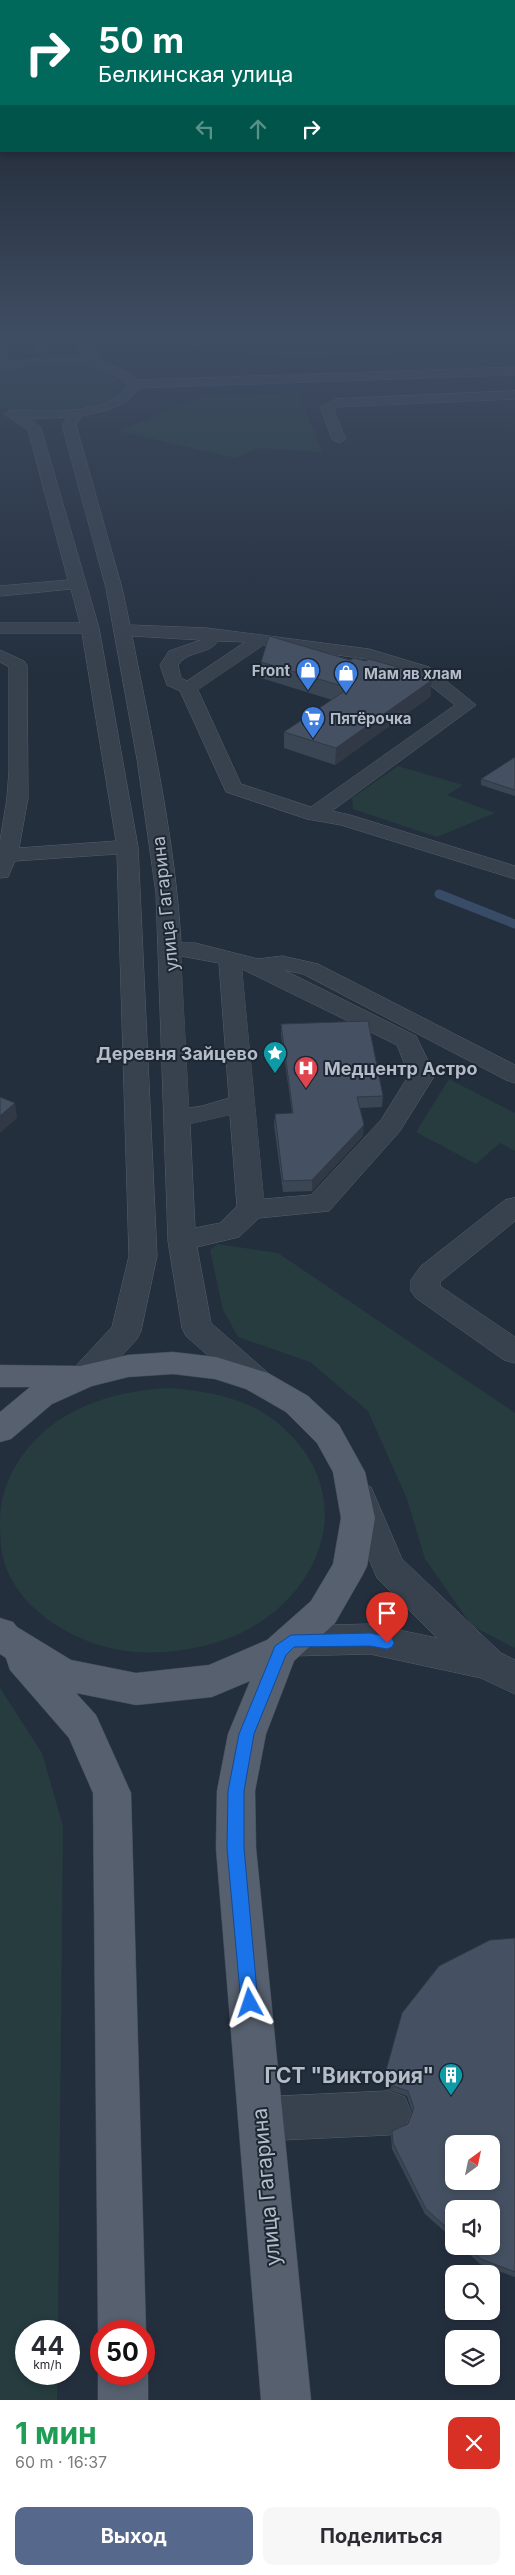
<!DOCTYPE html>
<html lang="ru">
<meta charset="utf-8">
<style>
body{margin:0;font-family:Inter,sans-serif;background:#f7f7f7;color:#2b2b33;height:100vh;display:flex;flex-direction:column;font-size:19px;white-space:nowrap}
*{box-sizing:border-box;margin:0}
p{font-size:16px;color:#7c7c81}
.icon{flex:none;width:28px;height:28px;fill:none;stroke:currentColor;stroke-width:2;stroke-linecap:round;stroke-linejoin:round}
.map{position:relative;height:2400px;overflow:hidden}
.panel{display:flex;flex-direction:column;background:#fff;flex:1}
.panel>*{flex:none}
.guide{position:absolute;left:0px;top:0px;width:515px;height:152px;box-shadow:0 2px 8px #0003;background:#00695c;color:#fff;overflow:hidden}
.needle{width:32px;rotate:33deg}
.controls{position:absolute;left:445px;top:2135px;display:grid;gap:10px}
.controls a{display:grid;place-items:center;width:55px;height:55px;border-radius:10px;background:#fff;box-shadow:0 2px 8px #0003;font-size:25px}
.speed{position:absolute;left:15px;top:2320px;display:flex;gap:10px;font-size:25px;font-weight:700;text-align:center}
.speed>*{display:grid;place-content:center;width:65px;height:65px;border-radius:50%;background:#fff;box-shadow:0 2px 8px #0003;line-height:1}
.speed small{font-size:12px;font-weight:400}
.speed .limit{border:8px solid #d22;background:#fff;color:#111}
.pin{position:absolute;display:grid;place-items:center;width:42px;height:42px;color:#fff;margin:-51px -21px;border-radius:50% 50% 50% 0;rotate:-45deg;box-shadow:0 0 5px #0007}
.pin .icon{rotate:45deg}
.me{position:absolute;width:55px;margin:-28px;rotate:355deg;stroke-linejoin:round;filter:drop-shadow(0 0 4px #0008)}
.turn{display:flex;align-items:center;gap:18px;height:105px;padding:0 15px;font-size:22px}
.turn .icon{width:65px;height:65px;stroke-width:2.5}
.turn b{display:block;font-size:35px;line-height:42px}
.lanes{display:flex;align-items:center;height:48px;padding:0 15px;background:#0003;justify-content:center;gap:25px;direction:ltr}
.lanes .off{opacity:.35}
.round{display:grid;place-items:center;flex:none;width:52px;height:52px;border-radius:10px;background:#f7f7f7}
.overview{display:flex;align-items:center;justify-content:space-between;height:85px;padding:0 15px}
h1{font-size:30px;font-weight:700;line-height:38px;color:#1e9e55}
.button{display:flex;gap:10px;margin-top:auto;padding:10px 15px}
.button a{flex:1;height:58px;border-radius:10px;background:#56698c;color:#fff;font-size:20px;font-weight:700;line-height:58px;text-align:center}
.button a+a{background:#f7f7f7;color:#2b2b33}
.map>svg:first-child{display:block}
.green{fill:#263c3f}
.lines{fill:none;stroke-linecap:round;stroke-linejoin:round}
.stream{stroke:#394c67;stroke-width:9}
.minor-casing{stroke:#565f6c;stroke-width:1}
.major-casing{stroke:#414a57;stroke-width:1}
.minor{fill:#38414e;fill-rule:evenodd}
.major{fill:#56606e;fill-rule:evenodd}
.wall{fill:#3b4654}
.shaded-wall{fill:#303945}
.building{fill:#455162;stroke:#303945;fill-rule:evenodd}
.route{fill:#1a73e8;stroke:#114b97}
.labels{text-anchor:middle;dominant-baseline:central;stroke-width:4;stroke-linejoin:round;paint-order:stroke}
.far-poi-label{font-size:15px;font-weight:bold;fill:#b4bcc9;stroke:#1d2633;text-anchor:start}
.street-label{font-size:18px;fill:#b4bcc9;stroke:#1d2633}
.poi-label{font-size:18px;font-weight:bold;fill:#b4bcc9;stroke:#1d2633;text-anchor:end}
.near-poi-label{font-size:21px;font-weight:bold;fill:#b4bcc9;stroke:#1d2633;text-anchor:end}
.near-street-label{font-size:21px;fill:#b4bcc9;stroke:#1d2633}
</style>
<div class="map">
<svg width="515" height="2400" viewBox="0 0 515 2400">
<rect width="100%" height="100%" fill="#242f3e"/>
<path class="green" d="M181 336H453L408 338 407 352 300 357 191 348Z
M47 364C71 365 107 363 122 386 103 416 32 415 0 408V370Z
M298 393 322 452 258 448 235 458 119 431 203 396Z
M398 766 463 785 447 795 495 813 437 837 353 809 352 798Z
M449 1079 515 1113V1151L500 1143 476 1164 416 1132Z
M217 1244 278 1253 515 1413V1648L472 1626 425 1559 407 1499 368 1411 310 1362 238 1337 223 1310 210 1250Z
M170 1388C208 1391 249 1398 279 1424 372 1503 311 1620 207 1645 179 1652 148 1655 119 1650 71 1641 16 1608 3 1558 0 1546 0 1534 0 1521 0 1480 25 1443 59 1420 93 1398 130 1390 170 1388Z
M0 1688 42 1753 63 1826 58 2331H26V2374H57V2400H0Z"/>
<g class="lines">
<path class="stream" d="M439 894 515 924"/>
<g class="minor-casing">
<path id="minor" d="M0 336H7L6 358 0 362Z
M35 336H47L46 354 42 355 36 351Z
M77 336H89C94 370 116 360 137 380L515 367V375L138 388C127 408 103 411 82 416L76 425 122 588 130 625 207 628 369 649 429 667 476 705 332 811 350 815 515 866V879L341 825 307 819 226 792 180 691 167 685 160 665 169 651 201 640 132 636C152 737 175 839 181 943H195L258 959 282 956 318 964 515 1065V1083L506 1080 303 974 284 970 416 1036 435 1075 400 1131 329 1211 259 1218 239 1237 197 1247 211 1323 268 1373 272 1381 268 1389 257 1393 246 1389 186 1336 182 1328 168 1241 156 893 137 759 106 588 62 425 68 417 30 419 41 428 99 628 138 847 157 1256 141 1331 137 1339 96 1384 85 1387 74 1384 70 1376 74 1368 112 1327 129 1256 117 854 15 861 8 877 0 878V841L7 798 9 771V667L0 662V650L24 661 27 665 28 798 19 848 116 841 82 633H0V623H80L71 589 0 596V586L68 580 28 430 4 414 11 410C42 412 110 416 127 385 96 354 40 363 0 370V362L52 357 85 358 79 350ZM218 641 245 642 187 681 181 678 178 665C187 650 210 655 218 641ZM264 645 367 659 417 675 455 705 311 807 241 784 198 690ZM181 956 219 963 229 1098 202 1106 189 1108ZM242 969 397 1045 409 1075 381 1120 311 1195 264 1199ZM230 1115 237 1206 220 1223 195 1228 190 1124Z
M515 391V399L338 407 333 409 346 439 339 443 332 439 320 407 336 399Z
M515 1198V1221L440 1282V1286L515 1337V1363L504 1360 416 1298 411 1291V1280L421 1266 505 1200Z
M359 1483 371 1487 402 1559 501 1653 515 1660V1694L481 1678 370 1654 291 1656 278 1652 273 1641 278 1630 291 1626 370 1624 437 1638 377 1578 343 1496 347 1487Z
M389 2091 405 2097 411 2113 405 2129 389 2135 260 2141 244 2135 238 2119 244 2103 260 2097Z"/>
</g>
<g class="major-casing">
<path id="major" d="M173 1352 216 1357 268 1373 308 1396 339 1425 360 1463 365 1472 375 1518 367 1566 362 1576 335 1623 294 1661 266 1734 255 1791 256 1848 311 2400H261L216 1848 217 1791 228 1734 250 1681 212 1697 136 1705 76 1693 96 1715 131 1793 146 2331 144 2337V2331H101V2339L98 2331 93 1793 69 1738 10 1670 6 1658 0 1654V1618L13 1622 17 1627 71 1660 136 1673 209 1665 267 1640 311 1601 333 1564 341 1518 333 1472 317 1443 286 1412 246 1389 215 1379 173 1374 128 1377 92 1386 52 1404 11 1439 0 1442V1412L30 1387H0V1365L80 1366 128 1355Z
M144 2365 148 2374V2400H98V2374L101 2367V2374H144Z"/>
</g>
<use href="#minor" class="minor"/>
<use href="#major" class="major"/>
</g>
<path class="wall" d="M350 660 366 661 425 675V678L432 680 430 697 335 765 284 748V732L332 700 261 678V662Z
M515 757V796L481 785V779Z
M281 1024 383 1096 382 1107 360 1108 363 1136 312 1191 283 1192 274 1125 275 1114 292 1113 281 1035Z
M515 1938V2277L480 2264 461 2246H491L454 2209V2240L425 2214 392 2149 391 2136 392 2131 408 2124 412 2112 407 2096 386 2089 385 2080V2074Z"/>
<path class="shaded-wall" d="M425 675 424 685 432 680 430 697 335 765 336 748Z
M15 1103 17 1118 0 1133V1116Z
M364 1125 363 1136 312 1191V1180Z"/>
<path class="building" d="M269 636 350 660 354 658 366 661 369 659 425 675 421 677 432 680 336 748 284 732 349 688 261 662Z
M515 757V790L481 779Z
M368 1021 383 1096 357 1097 364 1125 312 1180 283 1181 275 1114 293 1113 281 1024Z
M0 1097 15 1103 0 1116Z
M515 1938V2272L481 2259 467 2246H491V2209H454V2234L426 2209 393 2143 392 2131 408 2124 414 2108 408 2091 387 2084 385 2074 402 2013 439 1966 490 1940ZM454 2144H491V2181H454Z"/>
<linearGradient id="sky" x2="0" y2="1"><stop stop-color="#141a22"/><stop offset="0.5" stop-color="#3f4d63"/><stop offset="1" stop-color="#3f4d63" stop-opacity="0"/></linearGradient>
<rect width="515" height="672" fill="url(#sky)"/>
<path class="route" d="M370 1633 392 1638 394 1643 392 1647 387 1649 370 1646 294 1647 286 1655 254 1734 244 1791V1848L258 2003 256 2009 250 2012 243 2009 241 2003 227 1848 228 1791 239 1734 275 1646 291 1635Z"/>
<defs>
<g id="shop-pin" transform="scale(1.25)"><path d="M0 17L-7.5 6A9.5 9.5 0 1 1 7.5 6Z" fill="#3f7fe0" stroke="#1d2633"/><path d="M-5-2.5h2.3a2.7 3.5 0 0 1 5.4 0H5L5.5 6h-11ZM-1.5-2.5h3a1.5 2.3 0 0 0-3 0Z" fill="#fff"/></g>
<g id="supermarket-pin" transform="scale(1.25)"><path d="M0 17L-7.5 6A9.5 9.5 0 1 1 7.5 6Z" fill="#3f7fe0" stroke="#1d2633"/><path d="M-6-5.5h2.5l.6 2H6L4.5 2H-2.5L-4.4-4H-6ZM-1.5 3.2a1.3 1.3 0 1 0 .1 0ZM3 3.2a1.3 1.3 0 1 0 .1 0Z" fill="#fff"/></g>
<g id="sight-pin" transform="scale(1.25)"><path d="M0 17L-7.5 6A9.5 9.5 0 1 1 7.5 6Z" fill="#0f9aa8" stroke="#1d2633"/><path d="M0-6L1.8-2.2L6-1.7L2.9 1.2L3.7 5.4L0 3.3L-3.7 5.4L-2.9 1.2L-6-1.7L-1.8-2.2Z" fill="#fff"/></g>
<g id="hospital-pin" transform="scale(1.25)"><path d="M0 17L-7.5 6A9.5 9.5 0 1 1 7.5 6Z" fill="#e0444e" stroke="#1d2633"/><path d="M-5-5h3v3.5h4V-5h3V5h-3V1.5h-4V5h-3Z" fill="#fff"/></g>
<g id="building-pin" transform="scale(1.25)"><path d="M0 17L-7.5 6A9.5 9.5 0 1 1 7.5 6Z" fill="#0f9aa8" stroke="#1d2633"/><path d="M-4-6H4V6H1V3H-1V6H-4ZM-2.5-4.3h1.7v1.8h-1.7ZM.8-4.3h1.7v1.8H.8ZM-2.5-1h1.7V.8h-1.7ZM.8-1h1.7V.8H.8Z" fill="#fff"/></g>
</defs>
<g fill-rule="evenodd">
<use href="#shop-pin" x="308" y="670"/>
<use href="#shop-pin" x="346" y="673"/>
<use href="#supermarket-pin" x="313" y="718"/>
<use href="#sight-pin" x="275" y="1053"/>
<use href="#hospital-pin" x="306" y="1068"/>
<use href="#building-pin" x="451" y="2075"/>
</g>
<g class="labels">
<g class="far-poi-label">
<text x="290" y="670" text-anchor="end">Front</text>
<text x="364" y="673">Мам яв хлам</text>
<text x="330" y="718">Пятёрочка</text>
</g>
<g class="street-label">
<text transform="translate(165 904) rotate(-96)">улица Гагарина</text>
</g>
<g class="poi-label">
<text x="258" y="1053">Деревня Зайцево</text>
<text x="324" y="1068" text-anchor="start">Медцентр Астро</text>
</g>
<g class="near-poi-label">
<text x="434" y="2075">ГСТ "Виктория"</text>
</g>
<g class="near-street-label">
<text transform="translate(266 2187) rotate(-95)">улица Гагарина</text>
</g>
</g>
</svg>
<div class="controls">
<a><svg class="needle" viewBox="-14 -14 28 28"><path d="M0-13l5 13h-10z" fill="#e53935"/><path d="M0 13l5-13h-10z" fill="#7c7c81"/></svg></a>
<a><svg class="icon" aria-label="sound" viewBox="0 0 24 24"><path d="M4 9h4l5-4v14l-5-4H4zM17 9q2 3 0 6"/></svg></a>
<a><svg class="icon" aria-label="search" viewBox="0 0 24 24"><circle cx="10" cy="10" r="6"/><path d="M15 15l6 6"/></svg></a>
<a><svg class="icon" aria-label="layers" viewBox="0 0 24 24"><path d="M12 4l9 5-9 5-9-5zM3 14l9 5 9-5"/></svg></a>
</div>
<div class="speed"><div>44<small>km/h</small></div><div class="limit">50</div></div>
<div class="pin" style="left:387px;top:1643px;background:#d93025"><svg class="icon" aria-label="arrive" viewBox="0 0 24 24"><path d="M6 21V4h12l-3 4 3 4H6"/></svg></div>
<svg class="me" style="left:250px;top:2003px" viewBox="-20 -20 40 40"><path d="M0-17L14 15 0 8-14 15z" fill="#1a73e8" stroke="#fff" stroke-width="4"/></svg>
<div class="guide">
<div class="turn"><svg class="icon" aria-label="right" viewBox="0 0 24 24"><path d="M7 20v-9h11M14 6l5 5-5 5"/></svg><div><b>50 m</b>Белкинская улица</div></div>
<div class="lanes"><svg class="icon off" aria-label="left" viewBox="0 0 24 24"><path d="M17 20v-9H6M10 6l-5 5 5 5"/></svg><svg class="icon off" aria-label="ahead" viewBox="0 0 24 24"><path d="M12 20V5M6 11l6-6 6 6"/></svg><svg class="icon" aria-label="right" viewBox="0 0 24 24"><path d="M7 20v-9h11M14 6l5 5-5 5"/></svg></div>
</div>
</div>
<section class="panel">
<div class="overview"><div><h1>1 мин</h1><p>60 m · 16:37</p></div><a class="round" style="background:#d93025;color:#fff"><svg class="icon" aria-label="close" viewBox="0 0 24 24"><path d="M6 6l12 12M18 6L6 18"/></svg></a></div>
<div class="button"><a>Выход</a><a>Поделиться</a></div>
</section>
